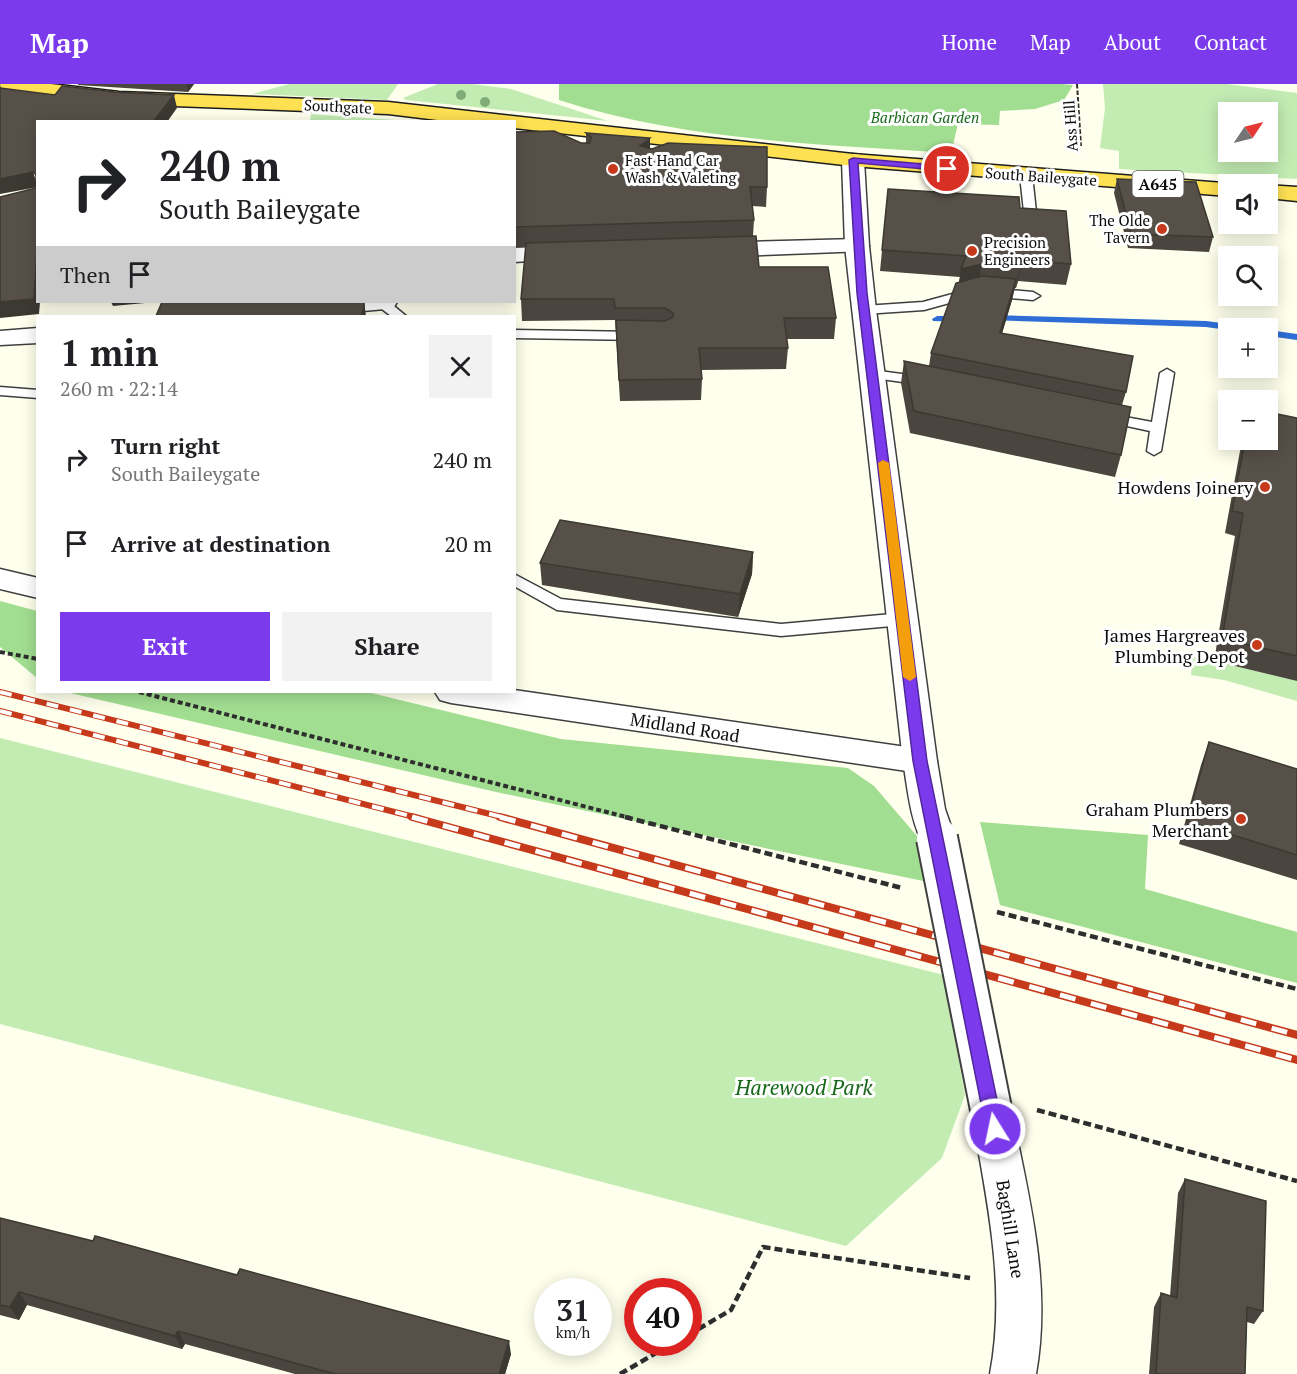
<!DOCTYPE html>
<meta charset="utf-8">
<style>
body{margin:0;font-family:"PT Serif",serif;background:#f2f2f2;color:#202124;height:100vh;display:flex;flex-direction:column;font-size:22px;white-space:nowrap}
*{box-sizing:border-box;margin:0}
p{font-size:20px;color:#757577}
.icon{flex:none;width:33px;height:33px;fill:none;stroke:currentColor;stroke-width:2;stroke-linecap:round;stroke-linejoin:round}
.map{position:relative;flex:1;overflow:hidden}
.panel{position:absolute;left:36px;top:231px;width:480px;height:378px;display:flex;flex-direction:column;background:#fff;border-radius:0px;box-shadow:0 3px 15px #0003}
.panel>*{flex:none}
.guide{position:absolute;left:36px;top:36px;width:480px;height:183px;border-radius:0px;box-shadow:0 3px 15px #0003;background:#fff;color:#202124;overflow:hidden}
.needle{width:39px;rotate:55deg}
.controls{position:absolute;left:1218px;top:18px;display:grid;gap:12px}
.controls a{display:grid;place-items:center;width:60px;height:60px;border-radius:0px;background:#fff;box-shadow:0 3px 15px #0003;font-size:30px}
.speed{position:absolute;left:534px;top:1194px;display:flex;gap:12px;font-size:30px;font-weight:700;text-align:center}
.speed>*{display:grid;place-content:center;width:78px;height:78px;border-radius:50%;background:#fff;box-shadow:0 3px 15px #0003;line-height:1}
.speed small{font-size:15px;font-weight:400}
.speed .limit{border:9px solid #d22;background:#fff;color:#111}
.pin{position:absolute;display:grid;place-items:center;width:51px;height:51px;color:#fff;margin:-26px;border:3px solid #fff;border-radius:50%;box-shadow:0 2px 6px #0007}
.me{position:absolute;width:66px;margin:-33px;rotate:350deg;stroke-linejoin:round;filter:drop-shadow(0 0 4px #0008)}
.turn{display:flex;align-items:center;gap:21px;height:126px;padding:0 24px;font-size:27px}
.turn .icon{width:78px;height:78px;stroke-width:2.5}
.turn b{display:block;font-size:42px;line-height:51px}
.then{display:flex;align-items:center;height:57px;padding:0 24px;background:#0003;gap:12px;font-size:22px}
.round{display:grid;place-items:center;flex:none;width:63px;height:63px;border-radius:0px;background:#f2f2f2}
.summary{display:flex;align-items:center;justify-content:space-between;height:102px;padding:0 24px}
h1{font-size:36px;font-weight:800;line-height:45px}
.action{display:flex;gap:12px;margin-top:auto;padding:12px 24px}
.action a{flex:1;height:69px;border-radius:0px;background:#7c3aed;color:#fff;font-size:24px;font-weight:800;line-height:69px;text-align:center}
.action a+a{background:#f2f2f2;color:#202124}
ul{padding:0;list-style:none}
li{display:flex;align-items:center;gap:18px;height:84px;padding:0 24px}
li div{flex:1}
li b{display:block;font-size:22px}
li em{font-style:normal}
header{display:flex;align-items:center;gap:36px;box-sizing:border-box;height:84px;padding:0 30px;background:#7c3aed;color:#fff}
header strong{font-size:28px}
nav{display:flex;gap:33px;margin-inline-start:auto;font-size:21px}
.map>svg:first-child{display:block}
.green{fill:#c3ecb3;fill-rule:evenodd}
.forest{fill:#a2de91}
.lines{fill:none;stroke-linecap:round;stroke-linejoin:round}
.stream{fill:#2e6dd6;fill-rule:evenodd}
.service-casing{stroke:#3f3f3f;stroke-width:3}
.minor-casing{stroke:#3f3f3f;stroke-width:3}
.tertiary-casing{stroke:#3f3f3f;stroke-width:3}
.trunk-casing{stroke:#1d1d1d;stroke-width:3}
.path-far2{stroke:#2e2e2e;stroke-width:2;stroke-dasharray:4.5 2;stroke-linecap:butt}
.path-far1{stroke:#2e2e2e;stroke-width:4;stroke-dasharray:5 3;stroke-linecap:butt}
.path{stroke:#2e2e2e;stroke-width:4.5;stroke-dasharray:8 4;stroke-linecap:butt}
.service{fill:#fff;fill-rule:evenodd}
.minor{fill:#fff;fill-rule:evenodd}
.tertiary{fill:#fff;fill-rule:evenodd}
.trunk{fill:#fee153;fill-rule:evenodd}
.rail-far1-casing{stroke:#c63a1b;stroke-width:6}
.rail-casing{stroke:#c63a1b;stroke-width:8}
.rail-far1{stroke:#fff;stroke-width:4;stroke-dasharray:12;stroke-linecap:butt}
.rail{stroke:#fff;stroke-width:5;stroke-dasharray:16;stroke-linecap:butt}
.tertiary-bridge-casing{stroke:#3f3f3f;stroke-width:44;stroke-linecap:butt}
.tertiary-bridge{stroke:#fff;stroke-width:40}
.tree{fill:#80ac78}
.wall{fill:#4a453e}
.shaded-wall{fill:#3c3832}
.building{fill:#565048;stroke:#3c3832;stroke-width:1.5}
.route{fill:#7c3aed;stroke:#51269a;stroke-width:1.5}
.slow{fill:#f59e0b}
.poi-dot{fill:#c63a1b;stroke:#fff;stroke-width:2}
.labels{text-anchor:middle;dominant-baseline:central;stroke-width:6;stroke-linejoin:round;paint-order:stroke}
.far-street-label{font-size:15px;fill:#0c0c0c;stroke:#fff}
.far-park-label{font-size:15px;font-style:italic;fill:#18681a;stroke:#fff}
.far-poi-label{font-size:15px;fill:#0c0c0c;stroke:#fff;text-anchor:start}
.shield{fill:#fff;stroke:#555;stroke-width:1.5}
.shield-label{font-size:16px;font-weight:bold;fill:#0c0c0c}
.poi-label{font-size:18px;fill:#0c0c0c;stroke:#fff;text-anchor:end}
.street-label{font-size:18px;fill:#0c0c0c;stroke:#fff}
.near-park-label{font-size:21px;font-style:italic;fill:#18681a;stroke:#fff}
</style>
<header>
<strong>Map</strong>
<nav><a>Home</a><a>Map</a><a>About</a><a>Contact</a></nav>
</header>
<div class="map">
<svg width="1297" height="1290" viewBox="0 0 1297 1290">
<rect width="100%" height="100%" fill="#feffec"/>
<path class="green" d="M289 0H398L387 16 252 10Z
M438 0H472L511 5 608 37 406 16 403 14Z
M1103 0H1226L1297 9V95L1119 85V67L1100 64 1105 24ZM1268 28V68H1228V28Z
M311 30 409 37H310Z
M1193 572 1297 597V617L1224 596 1191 591Z
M0 654 944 891 965 1011 942 1074 846 1162 0 940Z"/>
<path class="forest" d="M559 0H1062L1073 1 1064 16 1035 25 1000 27 999 41 958 40 951 69C819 60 686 57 559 16Z
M0 517 37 527V594L0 563Z
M66 608H367L561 655 848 684 874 702 917 752 928 798 496 708Z
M980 738 1148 751 1145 805 1297 848V899L1000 821Z"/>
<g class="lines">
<path class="stream" d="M990 231 1206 237 1237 241 1242 244 1228 246 1206 243 986 236 985 234Z
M937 232H962L967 235 962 238 933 237 932 235Z
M1268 246 1297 250V256L1268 252Z"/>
<g class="service-casing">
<path id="service" d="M1026 87 1032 91 1036 128 1030 132 1024 128 1020 91Z
M978 203 1033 208 1040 212 1033 216 978 211 924 226 864 230 857 226 864 222 923 218Z
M377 218H389L406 232H391L378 222Z
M514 246 639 248 646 252 639 256 514 254Z
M1167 285 1174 289 1161 367 1154 371 1147 367 1150 347 1099 336 1097 333 1104 329 1152 338 1160 289Z
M872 286 924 293 931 297 924 301 867 293 865 290Z
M0 303 38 306V314L0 311Z
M514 490 561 515 781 540 903 529 911 535 903 541 781 552 557 526 514 502Z"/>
</g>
<g class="minor-casing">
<path id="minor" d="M857 155 865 157 869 162 865 167 711 173 703 171 699 166 703 161 711 159Z
M570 162 578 164 582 169 578 174 514 178V164Z
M312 218H397L394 223 385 225 308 232H223L226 227 235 225Z
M38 244V259L0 261V247Z
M0 485 38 494V514L0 505Z
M514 606 920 665 932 668 937 677 932 686 920 689 451 619 440 616 435 608Z"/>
</g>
<g class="tertiary-casing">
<path id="tertiary" d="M853 70 861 71 864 76 869 162 876 226 937 677 945 725 955 754 949 764 937 768 925 764C910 737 908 706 903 677L845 162 842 76 845 71Z
M991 1007 1005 1012 1011 1025C1029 1113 1052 1200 1036 1290H990C1007 1201 986 1113 971 1025L977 1012Z"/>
</g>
<g class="trunk-casing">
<path id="trunk" d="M0 0H51L119 8 388 18 853 70 1236 100H1228V112L853 82 514 44V38H454L388 30 119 20 1 6Z
M1268 101 1297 103V117L1268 114Z"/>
</g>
<path class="path-far2" d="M1077 0 1081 62"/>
<path class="path-far1" d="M0 568 38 575
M139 608 630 734"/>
<path class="path" d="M625 733 902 804
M997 828 1297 905
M1037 1026 1297 1097
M688 1251 731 1226 763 1163 970 1194
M620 1290 675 1258"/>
<use href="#service" class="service"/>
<use href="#minor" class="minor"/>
<use href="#tertiary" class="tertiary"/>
<use href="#trunk" class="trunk"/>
<g class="rail-far1-casing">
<path id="rail-far1" d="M0 608 506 734
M0 627 418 734"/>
</g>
<g class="rail-casing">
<path id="rail" d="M412 733 1297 976
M500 733 1297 951"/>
</g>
<use href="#rail-far1" class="rail-far1"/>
<use href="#rail" class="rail"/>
<g class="tertiary-bridge-casing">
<path id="tertiary-bridge" d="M937 754 991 1025"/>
</g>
<use href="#tertiary-bridge" class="tertiary-bridge"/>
</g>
<g class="tree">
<circle cx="461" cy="11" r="5"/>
<circle cx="485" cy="18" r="5"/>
</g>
<path class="wall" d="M78 0H194L188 8 78 1Z
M514 48 581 59H586V49L650 65 767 103 766 123 752 122 754 136 753 152 759 183 836 234 834 255H786L788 264 786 285 701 286 702 295 701 316 620 317 615 236 522 237 521 215 526 163H514Z
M1117 95 1213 153 1209 168 1128 164 1114 109Z
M888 105 1020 124 1071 180 1066 201 1018 197 1016 204H1015L1012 216 1002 249 1126 308 1122 321 1121 371 1115 393 910 349 901 299 904 277 929 282 931 269 959 198 960 193 880 187Z
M1297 334V597L1214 577 1235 452 1225 449 1242 356H1268Z
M753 468 752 490 738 533 542 501 540 479Z
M1209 658 1297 685V796L1179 760 1201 681Z
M1185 1095 1263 1227 1254 1240 1247 1238 1245 1290H1149L1154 1223 1161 1209 1170 1212 1178 1109Z
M0 1134 511 1270 505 1290H295L185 1260 182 1265 27 1221 19 1236 0 1231Z"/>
<path class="shaded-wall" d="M187 0H194L188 8Z
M174 11 177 24 167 38H153Z
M650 54V73L640 62Z
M33 88 38 103 0 110V95Z
M38 150V218H40L39 230 0 234V218Z
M1022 176 1018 197 1016 204 1020 183Z
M982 180 978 201 958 206 961 185Z
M1016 195 1012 216 996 270 1000 249Z
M111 218H156L113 222Z
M364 218 366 232H361Z
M753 468 752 490 738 533 740 510Z
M19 1208 27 1221 19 1236 10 1223Z
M178 1247 185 1260 182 1265 175 1252Z
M509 1257 511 1270 505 1290H499Z"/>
<path class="building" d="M62 2 115 8 174 11 153 38H38V150L34 215 0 218V113L36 104V91L33 88 0 95V4L55 11Z
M554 47 581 59H590L591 53 586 49 650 54 640 62 652 65 668 59 767 63V103H750L754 136 514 143V48Z
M1117 95 1196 98 1213 153 1131 150Z
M888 105 1019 113 1020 124 1066 127 1071 180 1022 176 1020 183 982 180 961 185 966 172 882 166Z
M756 152 759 183H828L836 234H784L788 264H699L702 295 619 296 616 236 665 237 673 233V229L665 224H615L614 215H521L526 159Z
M982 192 1016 195 1000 249 1133 272 1126 308 931 269 956 199Z
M162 218H364V224L361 232H156Z
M904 277 1131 323 1121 371 914 327Z
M1268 328 1297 334V572L1222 555 1243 429 1232 427 1245 356H1268Z
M560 436 753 468 740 510 540 479Z
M1209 658 1297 685V771L1187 737Z
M1185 1095 1266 1117 1263 1227 1247 1223 1245 1290H1156L1161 1209 1177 1214Z
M0 1134 93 1157 95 1152 237 1191 240 1185 509 1257 499 1290H335L178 1247 175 1252 19 1208 10 1223 0 1221Z"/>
<path class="route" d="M853 74 947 82 951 85 947 87 858 79 867 209 927 677 1003 1045 1001 1050 995 1053 989 1050 986 1045 913 677 857 209 849 76Z"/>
<path class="slow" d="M883 376 889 379 916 593 910 597 903 593 878 379Z"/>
<g class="poi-dot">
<circle cx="613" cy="85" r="6"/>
<circle cx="1162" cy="145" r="6"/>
<circle cx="972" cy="167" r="6"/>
<circle cx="1265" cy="403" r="6"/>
<circle cx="1257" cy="561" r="6"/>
<circle cx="1241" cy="735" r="6"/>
</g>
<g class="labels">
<g class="far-street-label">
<text transform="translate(338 22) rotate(3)">Southgate</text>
<text transform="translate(1070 42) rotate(-94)">Ass Hill</text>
<text transform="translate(1041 92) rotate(4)">South Baileygate</text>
</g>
<g class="far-park-label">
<text x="925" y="33">Barbican Garden</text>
</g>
<g class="far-poi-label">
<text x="625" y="76">Fast Hand Car<tspan x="625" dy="17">Wash &amp; Valeting</tspan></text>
<text x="1150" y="136" text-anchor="end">The Olde<tspan x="1150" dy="17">Tavern</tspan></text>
<text x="984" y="158">Precision<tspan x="984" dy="17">Engineers</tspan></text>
</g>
<rect class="shield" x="1132.5" y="87" width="51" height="26" rx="4.5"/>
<g class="shield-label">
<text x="1158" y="100">A645</text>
</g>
<g class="poi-label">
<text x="1253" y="403">Howdens Joinery</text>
<text x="1245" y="551">James Hargreaves<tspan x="1245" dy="21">Plumbing Depot</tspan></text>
<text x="1229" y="725">Graham Plumbers<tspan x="1229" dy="21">Merchant</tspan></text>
</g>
<g class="street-label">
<text transform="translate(685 643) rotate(9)">Midland Road</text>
<text transform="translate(1011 1145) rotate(81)">Baghill Lane</text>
</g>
<g class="near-park-label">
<text x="804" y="1003">Harewood Park</text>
</g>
</g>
</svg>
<div class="controls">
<a><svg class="needle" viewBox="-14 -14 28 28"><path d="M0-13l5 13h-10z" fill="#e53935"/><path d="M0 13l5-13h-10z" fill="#757577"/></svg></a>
<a><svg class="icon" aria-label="sound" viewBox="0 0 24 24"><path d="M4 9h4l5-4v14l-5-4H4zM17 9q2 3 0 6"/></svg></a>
<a><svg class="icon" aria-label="search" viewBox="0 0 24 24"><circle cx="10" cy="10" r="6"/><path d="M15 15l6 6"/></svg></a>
<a>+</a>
<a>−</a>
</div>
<div class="speed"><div>31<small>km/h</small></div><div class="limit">40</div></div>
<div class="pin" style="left:947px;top:85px;background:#d93025"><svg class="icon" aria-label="arrive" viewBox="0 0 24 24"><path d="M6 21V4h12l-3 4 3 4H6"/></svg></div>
<svg class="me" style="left:995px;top:1045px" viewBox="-20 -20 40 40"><circle r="17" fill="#7c3aed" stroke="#fff" stroke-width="3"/><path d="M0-11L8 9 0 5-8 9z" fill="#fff"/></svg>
<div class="guide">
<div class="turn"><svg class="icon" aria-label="right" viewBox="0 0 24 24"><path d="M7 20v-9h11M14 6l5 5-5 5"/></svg><div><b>240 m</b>South Baileygate</div></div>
<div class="then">Then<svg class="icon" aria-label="arrive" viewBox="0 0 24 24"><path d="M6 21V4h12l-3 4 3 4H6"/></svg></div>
</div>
<section class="panel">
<div class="summary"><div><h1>1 min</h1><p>260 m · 22:14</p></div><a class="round"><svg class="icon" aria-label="close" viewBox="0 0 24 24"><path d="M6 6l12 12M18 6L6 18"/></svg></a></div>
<ul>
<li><svg class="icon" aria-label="right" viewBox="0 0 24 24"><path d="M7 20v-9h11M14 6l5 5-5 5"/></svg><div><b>Turn right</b><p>South Baileygate</p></div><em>240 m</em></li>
<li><svg class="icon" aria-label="arrive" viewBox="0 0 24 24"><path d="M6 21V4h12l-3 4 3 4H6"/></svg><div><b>Arrive at destination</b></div><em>20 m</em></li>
</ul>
<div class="action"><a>Exit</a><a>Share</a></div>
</section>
</div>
